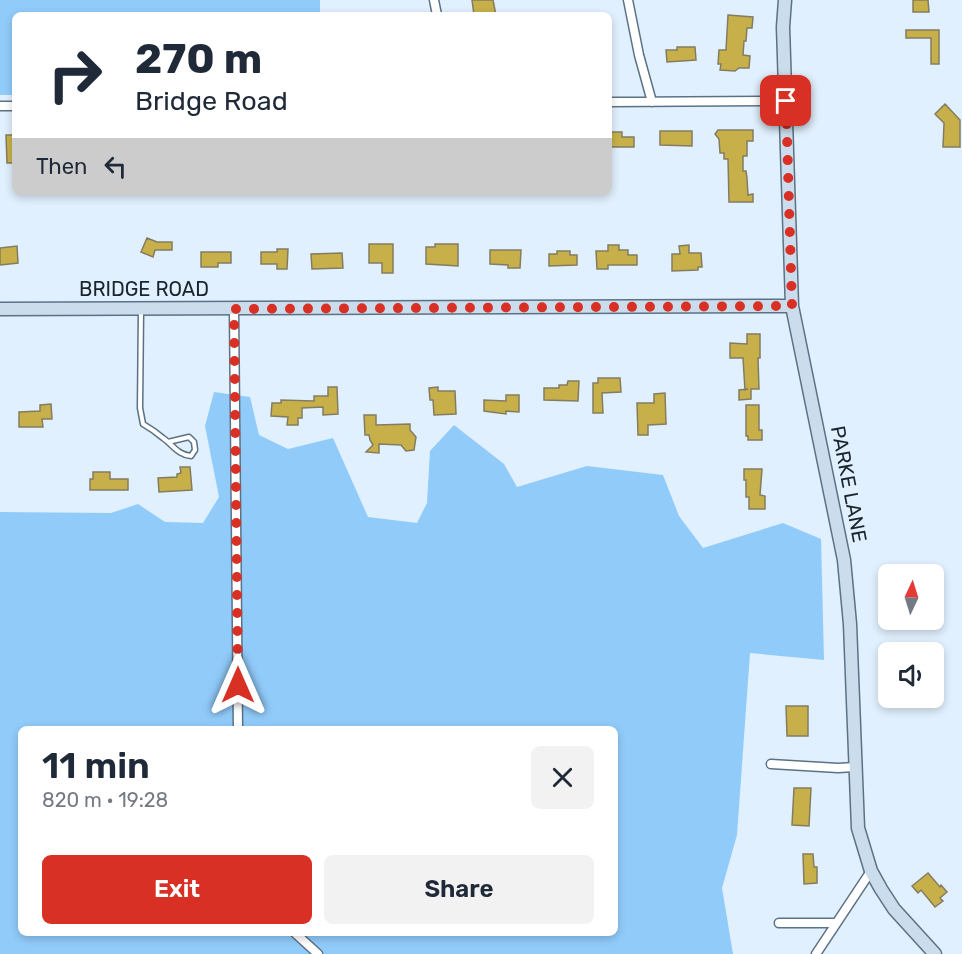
<!DOCTYPE html>
<meta charset="utf-8">
<style>
body{margin:0;font-family:Rubik,sans-serif;background:#f2f2f3;color:#1f2937;height:100vh;display:flex;flex-direction:column;font-size:22px;white-space:nowrap}
*{box-sizing:border-box;margin:0}
p{font-size:20px;color:#747a83}
.icon{flex:none;width:33px;height:33px;fill:none;stroke:currentColor;stroke-width:2;stroke-linecap:round;stroke-linejoin:round}
.map{position:relative;flex:1;overflow:hidden}
.drawer{position:absolute;left:18px;top:726px;width:600px;height:210px;display:flex;flex-direction:column;background:#fff;border-radius:9px;box-shadow:0 3px 9px #0003}
.drawer>*{flex:none}
.banner{position:absolute;left:12px;top:12px;width:600px;height:183px;border-radius:9px;box-shadow:0 3px 9px #0003;background:#fff;color:#1f2937;overflow:hidden}
.needle{width:39px;rotate:4deg}
.fabs{position:absolute;left:878px;top:564px;display:grid;gap:12px}
.fabs a{display:grid;place-items:center;width:66px;height:66px;border-radius:9px;background:#fff;box-shadow:0 3px 9px #0003;font-size:30px}
.pin{position:absolute;display:grid;place-items:center;width:51px;height:51px;color:#fff;margin:-26px;border-radius:12px;box-shadow:0 3px 9px #0006}
.me{position:absolute;width:66px;margin:-33px;rotate:0deg;stroke-linejoin:round;filter:drop-shadow(0 0 4px #0008)}
.turn{display:flex;align-items:center;gap:21px;height:126px;padding:0 24px;font-size:27px}
.turn .icon{width:78px;height:78px;stroke-width:2.5}
.turn b{display:block;font-size:42px;line-height:51px}
.then{display:flex;align-items:center;height:57px;padding:0 24px;background:#0003;gap:12px;font-size:22px}
.round{display:grid;place-items:center;flex:none;width:63px;height:63px;border-radius:9px;background:#f2f2f3}
.headline{display:flex;align-items:center;justify-content:space-between;height:102px;padding:0 24px}
h1{font-size:36px;font-weight:600;line-height:45px}
.cta{display:flex;gap:12px;margin-top:auto;padding:12px 24px}
.cta a{flex:1;height:69px;border-radius:9px;background:#d93025;color:#fff;font-size:24px;font-weight:600;line-height:69px;text-align:center}
.cta a+a{background:#f2f2f3;color:#1f2937}
.map>svg:first-child{display:block}
.green{fill:#91cbfa;fill-rule:evenodd}
.building{fill:#c7b04a;stroke:#837c61;stroke-width:1.5}
.lines{fill:none;stroke-linecap:round;stroke-linejoin:round}
.lane-casing{stroke:#5b7285;stroke-width:7}
.street-casing{stroke:#5b7285;stroke-width:11}
.secondary-casing{stroke:#5b7285;stroke-width:15}
.lane{stroke:#fff;stroke-width:4}
.street{stroke:#fff;stroke-width:8}
.secondary{stroke:#cbddec;stroke-width:12}
.route{stroke:#d93025;stroke-width:10;stroke-dasharray:0 18}
.labels{text-anchor:middle;dominant-baseline:central;stroke-width:5;stroke-linejoin:round;paint-order:stroke}
.street-label{font-size:20px;fill:#1a242c;stroke:#e1f0fe}
</style>
<div class="map">
<svg width="962" height="954" viewBox="0 0 962 954">
<rect width="100%" height="100%" fill="#e1f0fe"/>
<path class="green" d="M0 0H320V15H209L202 13 200 15H15V95H0Z
M214 392 250 397 259 435 288 449 333 438 368 517 417 523 427 503 430 451 454 425 504 464 517 487 587 466 663 475 679 516 703 548 783 523 821 539 824 660 750 653 737 835 722 888 733 954H0V512L111 513 138 504 165 522 203 523 219 497 205 426ZM21 729H615V933H21Z"/>
<path class="building" d="M472 0H493L496 15H474Z
M913 0H928L929 12H913Z
M728 15 753 17 752 28H747L746 41H744L743 55 750 56 749 68H739L735 71 720 70 721 64H718L719 50H726Z
M906 30H939V64H931V38H906Z
M677 47H695L696 60 667 62 666 50H677Z
M945 104 960 120V147H943L944 123 935 114Z
M718 130H753V141H747V156H743V171H746L747 178 748 195 753 194V202H729L728 159H724V153H720L719 139 715 134Z
M660 131H692V146L660 145Z
M609 132H622V137H634V147H609Z
M6 135H15V163H7Z
M147 238 157 242H172V250H155L153 257 141 252Z
M369 244H393V273H382V263H369Z
M435 244H458V266L426 264V247H435Z
M608 245H619V250H628V255H637V265H608V269H597L596 251H608Z
M689 245V253H701L702 267H698V270L672 271V254H680L679 246Z
M17 246 18 263 0 265V248Z
M277 249H288L287 269H277V264H261V252H277Z
M490 250H521L520 268H508V265L490 264Z
M557 251H570V255H577V265L549 266V254H557Z
M201 252H231V263H218V267H201Z
M342 253 343 268 312 269 311 254Z
M747 334H760V358H758L759 389H751V399L739 400V390L748 389 745 390 743 358H730V343L747 344Z
M598 378H620L621 392 602 393 603 413H593V383H598Z
M568 381H579L578 401 544 400V388H559V385H567Z
M328 387H337L338 414 323 415V407L302 408V418H298V425H287L288 417 271 416 272 403H281V400L314 401V396H328Z
M438 387V391H455L456 414 434 415 433 400H430L429 388Z
M665 393 666 424 648 425V435H638L637 403H654V394Z
M506 395H519V412L506 411V414L484 411V400L506 401Z
M51 404 52 419H42L43 427H19V412L40 411V405Z
M746 405H759V430H762V440H748V436H746Z
M364 415H376V425L410 424V430L416 437 414 450 406 451 401 445 379 444V453L366 452 373 445 370 440 369 435H365Z
M180 467H190L192 490 159 492 158 478 177 477V474L181 473Z
M744 469H762L760 495 765 496V509H749V497H746V480H744Z
M93 472H110V479H128V490H90V479H93Z
M786 706H808V736H787Z
M794 788H811L809 826 792 825Z
M803 854H813L814 867H817V883L804 884Z
M928 873 940 887 941 885 947 892 940 898 943 901 935 907 921 890 918 893 912 886Z"/>
<g class="lines">
<g class="lane-casing">
<path id="lane" d="M141 310 140 408 143 424C150 428 157 433 163 438 173 445 178 455 191 456L195 450 194 442 189 437 168 442"/>
</g>
<g class="street-casing">
<path id="street" d="M434 0 437 15
M628 0 639 55 652 102
M609 102 786 101
M0 106H15
M234 309 238 729
M771 764 838 768 855 767
M779 923H836
M295 933 318 954
M816 954 871 871"/>
</g>
<g class="secondary-casing">
<path id="secondary" d="M785 0 783 27 792 306 844 560 850 624 858 828 871 871 881 889 894 909 935 954
M0 309 792 306"/>
</g>
<use href="#lane" class="lane"/>
<use href="#street" class="street"/>
<use href="#secondary" class="secondary"/>
</g>
<g class="lines">
<path class="route" d="M238 685 234 309 792 306 786 101"/>
</g>
<g class="labels">
<g class="street-label">
<text x="144" y="289">BRIDGE ROAD</text>
<text transform="translate(849 484) rotate(79)">PARKE LANE</text>
</g>
</g>
</svg>
<div class="fabs">
<a><svg class="needle" viewBox="-14 -14 28 28"><path d="M0-13l5 13h-10z" fill="#e53935"/><path d="M0 13l5-13h-10z" fill="#747a83"/></svg></a>
<a><svg class="icon" aria-label="sound" viewBox="0 0 24 24"><path d="M4 9h4l5-4v14l-5-4H4zM17 9q2 3 0 6"/></svg></a>
</div>
<div class="pin" style="left:786px;top:101px;background:#d93025"><svg class="icon" aria-label="arrive" viewBox="0 0 24 24"><path d="M6 21V4h12l-3 4 3 4H6"/></svg></div>
<svg class="me" style="left:238px;top:685px" viewBox="-20 -20 40 40"><path d="M0-17L14 15 0 8-14 15z" fill="#d93025" stroke="#fff" stroke-width="4"/></svg>
<div class="banner">
<div class="turn"><svg class="icon" aria-label="right" viewBox="0 0 24 24"><path d="M7 20v-9h11M14 6l5 5-5 5"/></svg><div><b>270 m</b>Bridge Road</div></div>
<div class="then">Then<svg class="icon" aria-label="left" viewBox="0 0 24 24"><path d="M17 20v-9H6M10 6l-5 5 5 5"/></svg></div>
</div>
<section class="drawer">
<div class="headline"><div><h1>11 min</h1><p>820 m · 19:28</p></div><a class="round"><svg class="icon" aria-label="close" viewBox="0 0 24 24"><path d="M6 6l12 12M18 6L6 18"/></svg></a></div>
<div class="cta"><a>Exit</a><a>Share</a></div>
</section>
</div>
